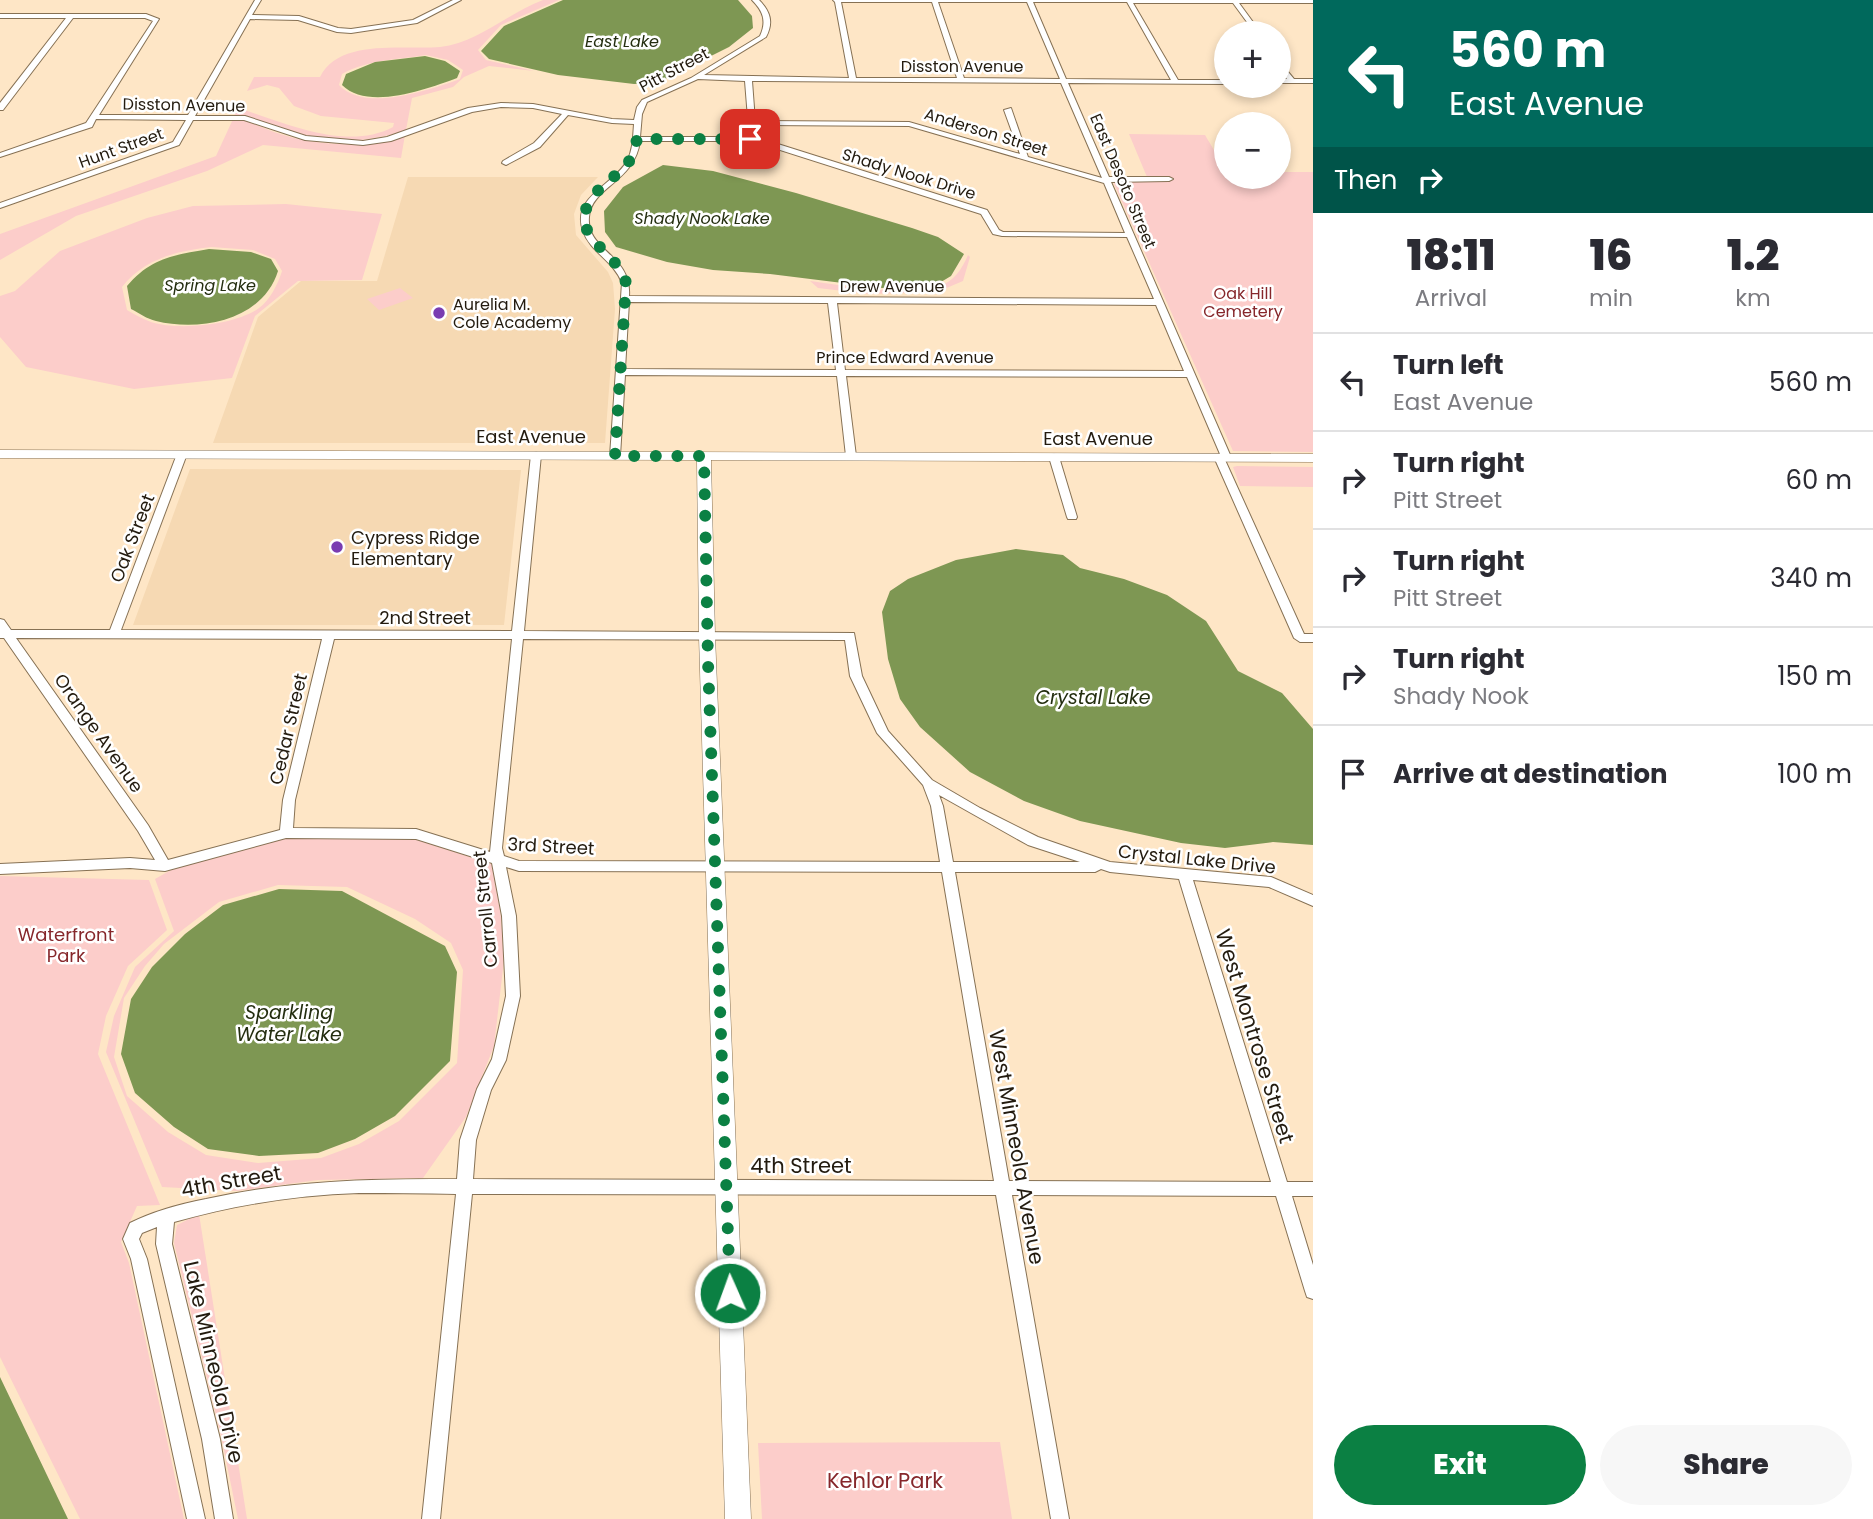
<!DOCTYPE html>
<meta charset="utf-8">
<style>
body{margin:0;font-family:Poppins,sans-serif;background:#f7f7f7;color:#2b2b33;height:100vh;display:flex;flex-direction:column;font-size:26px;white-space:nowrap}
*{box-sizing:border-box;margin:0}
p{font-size:23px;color:#7c7c81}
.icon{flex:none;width:38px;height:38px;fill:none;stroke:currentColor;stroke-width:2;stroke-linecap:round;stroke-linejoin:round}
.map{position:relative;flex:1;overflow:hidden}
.sheet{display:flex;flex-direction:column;background:#fff;width:560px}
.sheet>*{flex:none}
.hud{background:#00695c;color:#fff;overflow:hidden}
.tools{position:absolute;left:1214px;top:21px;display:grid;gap:14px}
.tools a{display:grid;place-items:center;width:77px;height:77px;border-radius:50%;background:#fff;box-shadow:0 4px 10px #0003;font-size:35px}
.pin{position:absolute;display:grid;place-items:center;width:60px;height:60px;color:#fff;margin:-30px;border-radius:14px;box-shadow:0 4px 10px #0006}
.me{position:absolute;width:77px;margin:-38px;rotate:358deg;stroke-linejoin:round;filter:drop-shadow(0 0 5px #0008)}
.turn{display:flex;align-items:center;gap:24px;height:147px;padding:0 21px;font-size:32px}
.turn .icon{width:91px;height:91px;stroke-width:2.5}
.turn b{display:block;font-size:49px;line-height:60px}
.then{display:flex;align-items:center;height:66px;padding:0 21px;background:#0003;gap:14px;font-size:26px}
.eta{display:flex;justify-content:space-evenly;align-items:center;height:119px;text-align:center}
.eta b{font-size:42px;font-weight:800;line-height:49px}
.action{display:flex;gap:14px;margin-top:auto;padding:14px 21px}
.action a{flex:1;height:80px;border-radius:42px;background:#0b8043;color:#fff;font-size:28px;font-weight:800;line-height:80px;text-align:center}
.action a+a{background:#f7f7f7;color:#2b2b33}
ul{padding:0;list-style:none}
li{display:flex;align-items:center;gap:21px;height:98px;padding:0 21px;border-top:2px solid #e1e1e2}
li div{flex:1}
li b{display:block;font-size:26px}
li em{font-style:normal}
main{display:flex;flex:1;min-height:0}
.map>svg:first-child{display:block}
.built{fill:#f6d9b3}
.green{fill:#fccdca;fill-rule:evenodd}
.water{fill:#7e9753}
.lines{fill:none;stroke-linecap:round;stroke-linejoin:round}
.street-casing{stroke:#867154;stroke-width:2}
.secondary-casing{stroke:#867154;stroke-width:1}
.street{fill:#fff;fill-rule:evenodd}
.secondary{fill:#fff;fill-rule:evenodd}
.route{stroke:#0b8043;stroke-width:12;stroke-dasharray:0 21.6}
.poi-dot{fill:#7a3cb1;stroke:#fff;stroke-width:2.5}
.labels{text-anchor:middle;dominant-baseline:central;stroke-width:5;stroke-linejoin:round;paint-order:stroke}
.far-water-label{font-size:16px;font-style:italic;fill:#242e10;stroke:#fff}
.far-street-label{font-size:16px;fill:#231b0f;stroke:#fff}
.far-park-label{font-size:16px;fill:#86272b;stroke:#fff}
.far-poi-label{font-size:16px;fill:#231b0f;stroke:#fff;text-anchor:start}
.street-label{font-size:18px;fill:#231b0f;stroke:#fff}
.poi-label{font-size:18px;fill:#231b0f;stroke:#fff;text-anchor:start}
.park-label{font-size:18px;fill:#86272b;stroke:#fff}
.water-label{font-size:19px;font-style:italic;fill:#242e10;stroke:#fff}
.near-street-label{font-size:21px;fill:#231b0f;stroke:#fff}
.near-park-label{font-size:21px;fill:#86272b;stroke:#fff}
</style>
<main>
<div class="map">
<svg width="1313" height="1519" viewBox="0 0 1313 1519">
<rect width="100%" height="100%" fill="#fee6c6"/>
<path class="built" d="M408 177H598L581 195 574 214 576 235 608 272 613 283 615 309 605 443H213L258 317 301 281H377Z
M190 469 521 470 504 625H133Z"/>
<path class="green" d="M543 0H559L501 25 478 50 486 60 534 71 489 66 464 77 453 87 412 98 406 130C374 141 337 145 303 135 280 129 258 117 234 116L238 108C284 122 346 152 393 127L394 123 321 116 294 106 279 88 267 85 247 91 254 77H320C339 38 403 50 440 47 477 43 508 13 543 0ZM426 55 448 60 463 70 460 79C429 90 365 113 339 85L342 74C370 59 396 60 426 55Z
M233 119C248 120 260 127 274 132 317 147 363 148 405 135L401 158 263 145 207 171 76 216 0 260V234L216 156Z
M1129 134 1205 135 1227 172V177H1279V172H1313V452L1233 451 1111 177H1147Z
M286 204 382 214 362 280 298 281 255 316 232 378 134 389 26 367 0 337V296L15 291 60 251 147 218 193 206ZM211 247 253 250 275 259 282 271C278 284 270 300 259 308 236 325 178 331 151 322 143 319 134 314 127 310L122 287C144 259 176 251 211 247Z
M968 255 970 257 963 281 937 292 869 294 818 288 810 281C841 285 911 298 940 286 954 281 962 269 968 255Z
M400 288 413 298 379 310 367 299Z
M1237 466 1313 467V487L1240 486 1233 467Z
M285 838 414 839 492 864 501 917 504 960 494 1046 466 1117 423 1178 318 1180 237 1191 162 1187 106 1052 114 1016 135 967 174 931 155 879 171 870ZM278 885 347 887 415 919 451 943 463 970 457 1063 399 1121 359 1144 321 1158 258 1163 206 1155 168 1132 127 1096 114 1057 124 998 145 966 164 944 219 902Z
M0 876 149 880 167 930 128 966 106 1016 98 1054 160 1205 137 1206 121 1242 129 1263 184 1519H80L0 1357Z
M199 1214 247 1519H238L221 1436 174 1243 177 1225Z
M1000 1442 1012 1519H762L758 1443Z"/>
<path class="water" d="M563 0H738L752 16 753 28 729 47 657 83 634 84 558 75 489 59 481 51 504 26Z
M425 56 445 61 460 71 457 78C427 89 368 111 342 85L346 74 375 62Z
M663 165 713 171 796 193 912 228 938 237 964 254 951 276 936 285 891 289 770 274 713 270 667 262 616 247 605 232 604 211 623 187Z
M209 249 251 252 271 259 278 271C263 320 201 332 156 321 147 319 139 313 131 309L127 286C151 258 173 255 209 249Z
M1016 549 1063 555 1080 568 1124 579 1167 595 1206 621 1238 671 1282 693 1313 729V845L1273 842 1225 848 1181 843 1080 821 1024 801 970 772 920 727 900 699 888 659 882 612 890 591 908 579 956 560Z
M279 889 342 891 445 946 457 972 450 1061 395 1116 355 1139 318 1153 259 1156 208 1149 174 1127 135 1093 121 1054 131 999 152 967 185 934 223 905Z
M0 1377 68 1519H0Z"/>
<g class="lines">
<g class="street-casing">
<path id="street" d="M255 0H261L252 15 299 16 338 28 351 29 413 20 453 0H461L417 23 351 33 337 32 298 20 250 19 195 116H245L306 136 363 141 387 137 468 108 501 103 533 104 612 119 634 120 637 107 642 100 691 78 760 36C767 21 763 11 752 0H759C770 11 774 22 766 37L704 75 849 78 835 2 833 0H1313V3H1239L1261 33H1255L1233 3H1133L1178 80H1227V84L1068 83 1109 177H1169L1173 179 1169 181 1111 182 1231 457 1225 460 1304 634H1313V642H1300L1294 638 1214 457 1220 454 1187 377 846 376 856 456 851 459 846 456 837 376 625 375 620 456 615 459 612 458 610 456 622 283C614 261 590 252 583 231 571 196 613 186 627 161 633 150 633 137 634 124L612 123 568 115 540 147 506 165 502 163 503 161 534 143 562 114 533 108 501 107 472 112 391 141 363 145 305 140 244 120H193L179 145 0 208V203L173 142 186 120 96 119 92 127 0 157V153L86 123 153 21 145 18H73L3 110H0V103L66 18H0V14H146L159 19 99 115H188ZM841 2H932L957 78H856ZM938 2H1027L1060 79 964 78ZM1033 2H1127L1171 80 1066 79ZM698 79 745 81 749 131H755V125L909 126 1104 183 1125 233 1003 232 999 230 987 210 762 139 744 137H640L642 114 647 102ZM752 81 1061 83 1102 178 1028 157 1011 108 1004 110 1020 154 909 122 755 121ZM640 141H744L758 143 981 214 993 234 1002 236 1127 237 1154 299 629 296C632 254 586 251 589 217 591 187 635 182 640 141ZM629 302 828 303 836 370 625 369ZM837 303 1156 305 1184 371 845 370Z
M1279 61 1294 79H1313V83H1279V79H1287L1279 68Z
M182 451 187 454 121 630 512 631 531 455 536 452 541 455 524 631 854 633 862 676 888 731 932 780 980 808 1038 837 1110 862 1271 877 1313 895V906L1269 887 1193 880 1287 1182H1313V1196H1292L1313 1265V1299L1307 1297 1305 1291 1276 1196 1012 1195 1069 1519H1051L996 1195 472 1194 440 1519H422L456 1194C424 1193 391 1193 359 1193 297 1195 233 1205 174 1222L172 1244 220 1439 233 1519H215L202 1439 156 1244 157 1227 142 1233 139 1239 147 1259 205 1519H187L131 1259 123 1239 130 1223C154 1211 180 1204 206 1199 290 1180 372 1179 457 1179L460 1140 477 1089 492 1059 506 996 502 916 492 863 416 839 286 838 165 871 130 868 0 874V864L130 858 155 860 138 831 4 638H0V619L4 620 11 630H110L177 454ZM16 638 322 639 283 800 280 830 168 860 148 825ZM334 639H512L490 852 416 829 293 828 295 800ZM523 639 845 640 850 676 877 733 923 785 931 806 940 862 519 861 504 856 502 848ZM939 795 1028 845 1080 862H953L943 806ZM506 867 519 871 942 872 994 1181 473 1179 476 1140 491 1090 506 1060 520 996 516 916ZM1101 869 1110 872 1179 879 1271 1182 1009 1181 955 872H1095Z
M1054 454 1059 457 1077 517 1076 519H1068L1067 517 1049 457Z"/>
</g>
<g class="secondary-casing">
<path id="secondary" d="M0 450 1313 454V462L711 460 715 636 751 1519H725L699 636 697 460 0 458Z"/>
</g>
<use href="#street" class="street"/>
<use href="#secondary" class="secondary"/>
</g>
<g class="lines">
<path class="route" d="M730 1293 708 662 704 456H615L626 283C619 250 561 236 595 194 616 169 629 176 637 139H750"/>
</g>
<g class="poi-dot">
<circle cx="439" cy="313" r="7"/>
<circle cx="337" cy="547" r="7"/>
</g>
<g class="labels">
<g class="far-water-label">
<text x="622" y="41">East Lake</text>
<text x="702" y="218">Shady Nook Lake</text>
<text x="210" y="285">Spring Lake</text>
</g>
<g class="far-street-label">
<text x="962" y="66">Disston Avenue</text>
<text transform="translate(674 70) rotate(-28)">Pitt Street</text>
<text transform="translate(184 105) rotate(1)">Disston Avenue</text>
<text transform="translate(986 132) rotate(17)">Anderson Street</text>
<text transform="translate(121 148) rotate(-20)">Hunt Street</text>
<text transform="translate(909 174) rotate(17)">Shady Nook Drive</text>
<text transform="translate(1123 181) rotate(67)">East Desoto Street</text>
<text x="892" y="286">Drew Avenue</text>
<text x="905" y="357">Prince Edward Avenue</text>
</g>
<g class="far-park-label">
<text x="1243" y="293">Oak Hill<tspan x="1243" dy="18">Cemetery</tspan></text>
</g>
<g class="far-poi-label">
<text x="453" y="304">Aurelia M.<tspan x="453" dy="18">Cole Academy</tspan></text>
</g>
<g class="street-label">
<text x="531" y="436">East Avenue</text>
<text x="1098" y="438">East Avenue</text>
<text transform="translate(132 538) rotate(-69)">Oak Street</text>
<text x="425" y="617">2nd Street</text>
<text transform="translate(288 729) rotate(-77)">Cedar Street</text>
<text transform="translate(99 733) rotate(55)">Orange Avenue</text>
<text transform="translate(551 846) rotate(3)">3rd Street</text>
<text transform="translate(1197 859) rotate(6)">Crystal Lake Drive</text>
<text transform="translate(485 909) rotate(-96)">Carroll Street</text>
</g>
<g class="poi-label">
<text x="351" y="537">Cypress Ridge<tspan x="351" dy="21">Elementary</tspan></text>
</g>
<g class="park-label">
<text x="66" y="934">Waterfront<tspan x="66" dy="21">Park</tspan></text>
</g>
<g class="water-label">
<text x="1093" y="697">Crystal Lake</text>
<text x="289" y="1012">Sparkling<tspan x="289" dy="22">Water Lake</tspan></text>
</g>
<g class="near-street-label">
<text transform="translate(1255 1036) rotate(73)">West Montrose Street</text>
<text transform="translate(1017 1147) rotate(80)">West Minneola Avenue</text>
<text x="801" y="1165">4th Street</text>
<text transform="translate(231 1181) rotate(-10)">4th Street</text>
<text transform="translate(214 1362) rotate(77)">Lake Minneola Drive</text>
</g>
<g class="near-park-label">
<text x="885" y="1480">Kehlor Park</text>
</g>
</g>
</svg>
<div class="tools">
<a>+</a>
<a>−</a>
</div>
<div class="pin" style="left:750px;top:139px;background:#d93025"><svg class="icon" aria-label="arrive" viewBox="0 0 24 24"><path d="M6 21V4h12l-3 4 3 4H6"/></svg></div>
<svg class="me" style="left:730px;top:1293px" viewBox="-20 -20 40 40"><circle r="17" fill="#0b8043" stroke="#fff" stroke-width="3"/><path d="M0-11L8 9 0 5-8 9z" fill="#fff"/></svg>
</div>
<section class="sheet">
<div class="hud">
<div class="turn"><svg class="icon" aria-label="left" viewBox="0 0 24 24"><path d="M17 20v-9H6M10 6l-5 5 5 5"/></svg><div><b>560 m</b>East Avenue</div></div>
<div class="then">Then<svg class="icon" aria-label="right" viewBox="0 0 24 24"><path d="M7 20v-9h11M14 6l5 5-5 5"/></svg></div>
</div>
<div class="eta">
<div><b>18:11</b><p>Arrival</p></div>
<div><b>16</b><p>min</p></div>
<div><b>1.2</b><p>km</p></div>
</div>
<ul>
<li><svg class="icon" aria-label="left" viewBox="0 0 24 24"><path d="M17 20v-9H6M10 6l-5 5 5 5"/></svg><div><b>Turn left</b><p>East Avenue</p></div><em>560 m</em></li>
<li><svg class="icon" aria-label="right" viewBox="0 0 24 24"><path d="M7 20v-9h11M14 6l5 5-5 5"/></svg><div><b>Turn right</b><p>Pitt Street</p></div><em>60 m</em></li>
<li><svg class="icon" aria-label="right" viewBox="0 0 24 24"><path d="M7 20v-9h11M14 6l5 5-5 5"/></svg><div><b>Turn right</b><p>Pitt Street</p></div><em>340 m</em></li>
<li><svg class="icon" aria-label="right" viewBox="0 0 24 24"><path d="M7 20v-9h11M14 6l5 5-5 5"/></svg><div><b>Turn right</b><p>Shady Nook</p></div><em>150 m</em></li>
<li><svg class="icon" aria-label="arrive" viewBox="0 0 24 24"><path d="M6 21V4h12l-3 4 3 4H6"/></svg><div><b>Arrive at destination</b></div><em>100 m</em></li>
</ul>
<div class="action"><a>Exit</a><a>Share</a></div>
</section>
</main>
